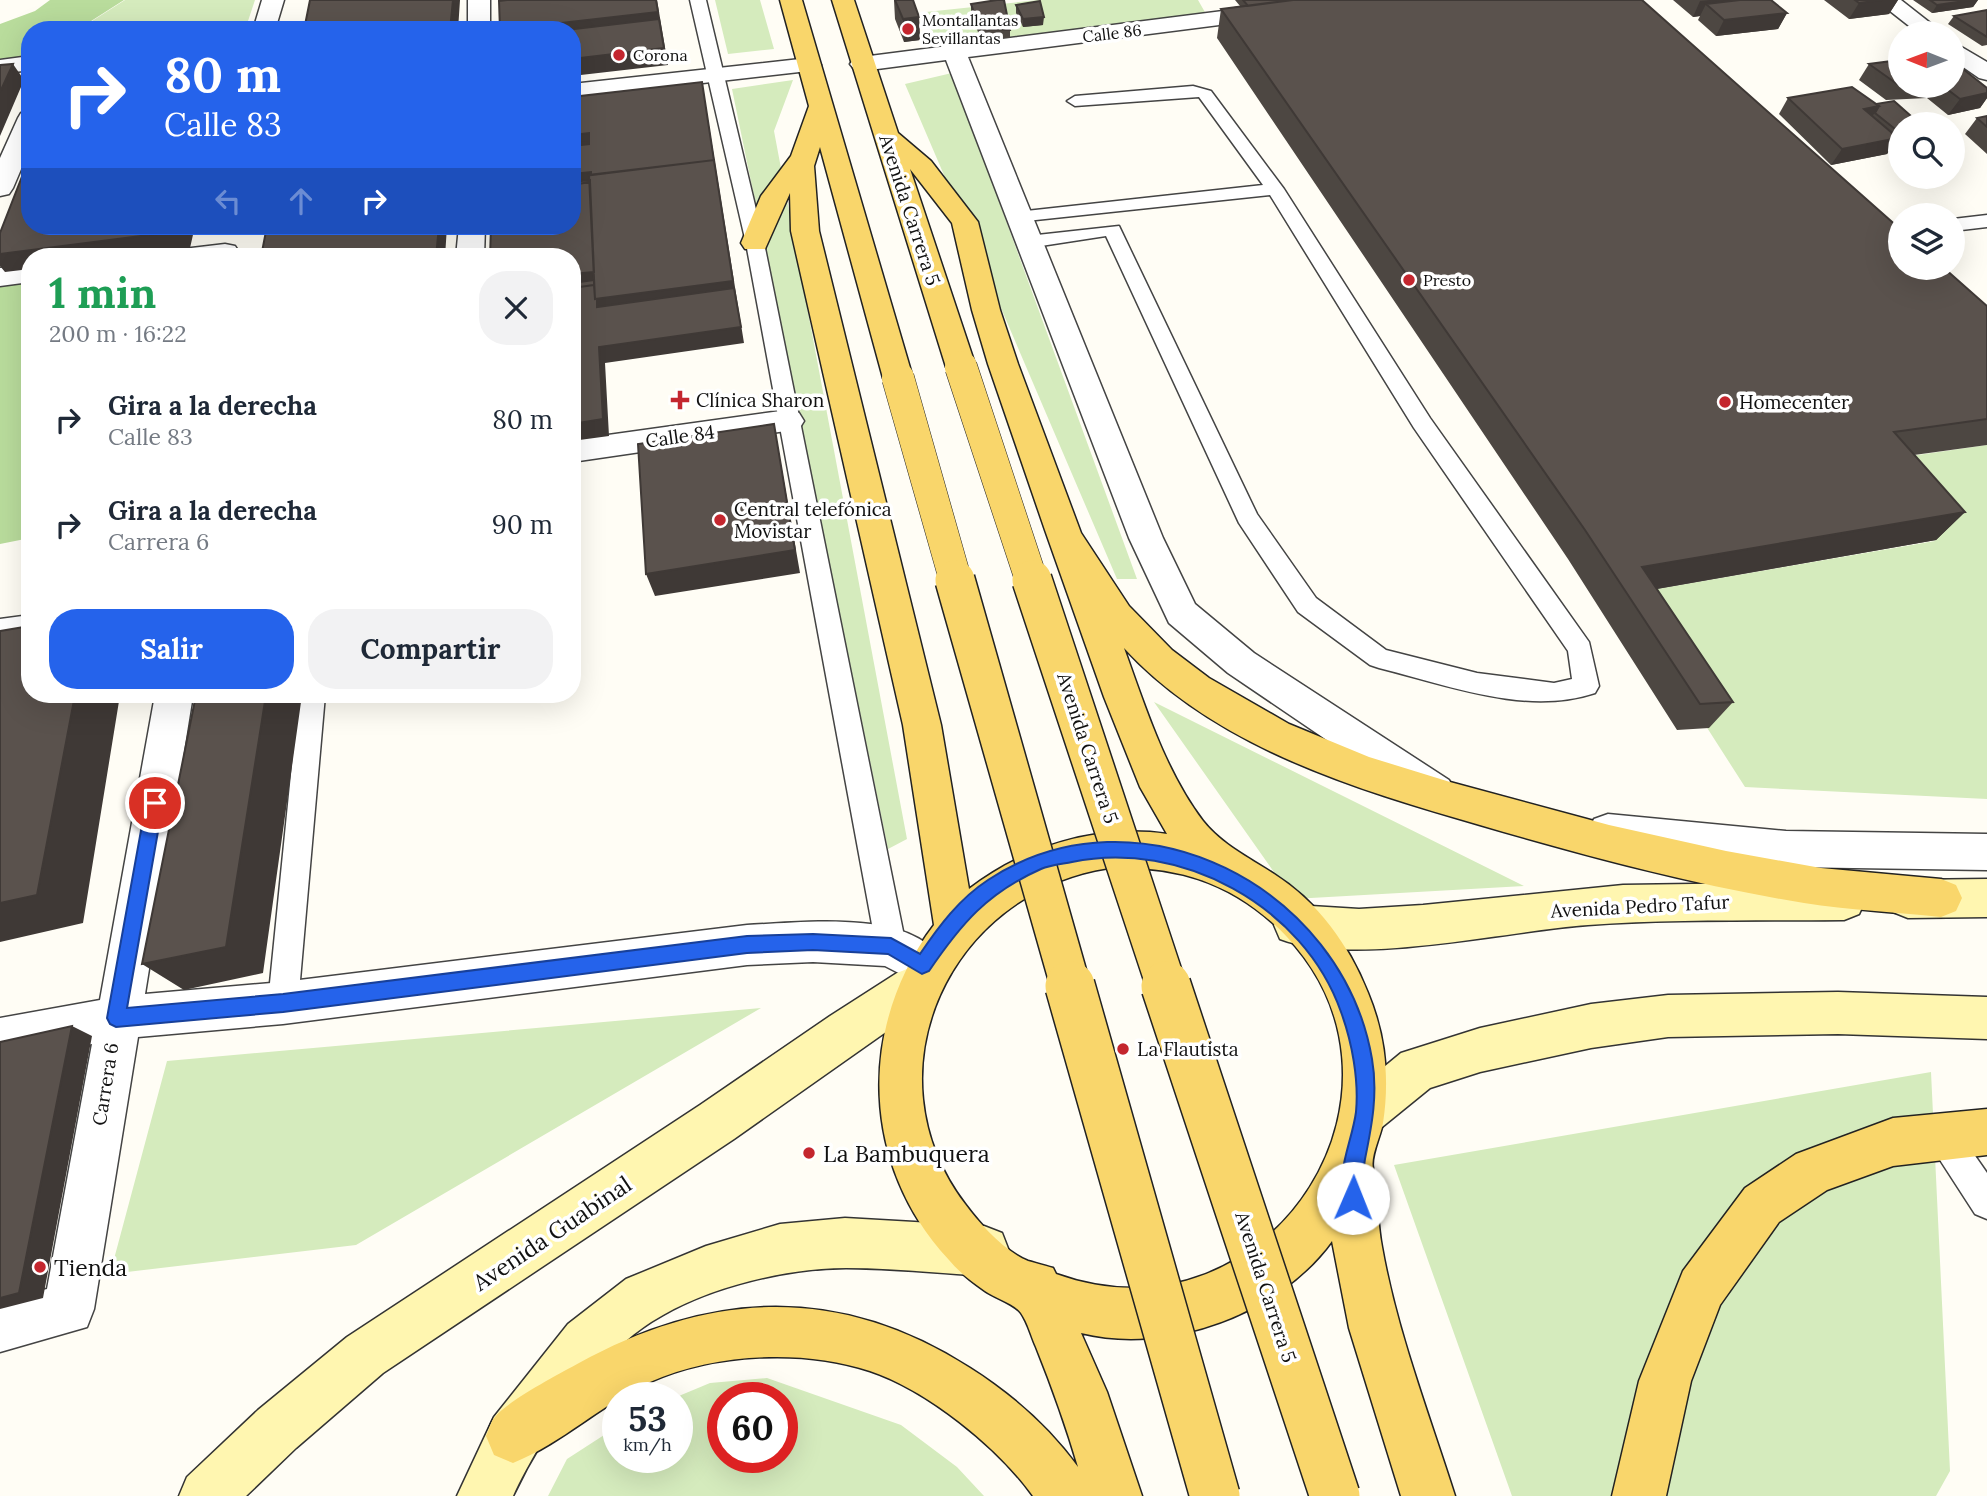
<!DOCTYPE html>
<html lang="es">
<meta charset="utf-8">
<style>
body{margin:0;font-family:Lora,serif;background:#f2f2f3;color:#1f2937;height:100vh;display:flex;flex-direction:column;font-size:26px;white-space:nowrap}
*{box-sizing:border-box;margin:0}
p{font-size:23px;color:#747a83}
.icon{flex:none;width:38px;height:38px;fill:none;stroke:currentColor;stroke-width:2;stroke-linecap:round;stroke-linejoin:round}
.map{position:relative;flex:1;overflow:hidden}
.sheet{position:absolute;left:21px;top:248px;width:560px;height:455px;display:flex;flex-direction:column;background:#fff;border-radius:28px;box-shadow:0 7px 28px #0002}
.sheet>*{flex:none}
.banner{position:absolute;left:21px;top:21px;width:560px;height:214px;border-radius:28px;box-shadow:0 7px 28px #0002;background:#2563eb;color:#fff;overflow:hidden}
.needle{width:46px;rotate:271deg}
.fabs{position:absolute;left:1888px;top:21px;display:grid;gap:14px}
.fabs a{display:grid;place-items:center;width:77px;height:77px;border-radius:50%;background:#fff;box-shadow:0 7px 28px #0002;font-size:35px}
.speed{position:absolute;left:602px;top:1382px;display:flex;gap:14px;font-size:35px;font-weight:700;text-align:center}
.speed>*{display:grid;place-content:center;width:91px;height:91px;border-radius:50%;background:#fff;box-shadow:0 7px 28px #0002;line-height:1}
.speed small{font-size:18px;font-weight:400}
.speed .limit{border:10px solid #d22;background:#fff;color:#111}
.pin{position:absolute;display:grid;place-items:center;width:60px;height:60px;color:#fff;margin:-30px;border:4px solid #fff;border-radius:50%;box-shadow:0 2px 7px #0007}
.me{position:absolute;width:77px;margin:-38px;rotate:1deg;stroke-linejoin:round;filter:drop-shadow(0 0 5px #0008)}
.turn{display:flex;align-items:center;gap:24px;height:147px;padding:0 28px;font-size:32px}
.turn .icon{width:91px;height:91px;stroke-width:2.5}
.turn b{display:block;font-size:49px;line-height:60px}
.lanes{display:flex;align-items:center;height:66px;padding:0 28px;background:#0003;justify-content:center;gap:35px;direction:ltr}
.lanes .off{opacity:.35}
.round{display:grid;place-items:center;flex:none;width:74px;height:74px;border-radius:28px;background:#f2f2f3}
.overview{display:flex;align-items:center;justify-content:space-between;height:119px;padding:0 28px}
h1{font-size:42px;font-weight:700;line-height:52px;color:#1e9e55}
.button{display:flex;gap:14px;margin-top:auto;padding:14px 28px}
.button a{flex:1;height:80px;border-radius:28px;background:#2563eb;color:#fff;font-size:28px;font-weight:700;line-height:80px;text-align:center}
.button a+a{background:#f2f2f3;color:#1f2937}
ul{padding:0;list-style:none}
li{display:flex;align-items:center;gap:21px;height:105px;padding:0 28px}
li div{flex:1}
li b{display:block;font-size:26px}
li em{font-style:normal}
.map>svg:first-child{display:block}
.green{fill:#d5ebbd;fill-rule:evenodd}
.forest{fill:#b9dc9c}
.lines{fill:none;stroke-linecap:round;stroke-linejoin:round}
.lane-casing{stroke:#444;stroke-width:3}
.street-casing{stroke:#444;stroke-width:3}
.secondary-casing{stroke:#333;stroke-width:3}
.primary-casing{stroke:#222;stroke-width:3}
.lane{fill:#fff;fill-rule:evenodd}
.street{fill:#fff;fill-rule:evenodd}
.secondary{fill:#fff6b0;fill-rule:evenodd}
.primary{fill:#f9d66b;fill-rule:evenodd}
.primary-bridge-far2-casing{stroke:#222;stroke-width:33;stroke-linecap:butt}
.primary-bridge-far1-casing{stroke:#222;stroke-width:42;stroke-linecap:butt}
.primary-bridge-casing{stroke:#222;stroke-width:52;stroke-linecap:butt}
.primary-bridge-far2{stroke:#f9d66b;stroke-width:32}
.primary-bridge-far1{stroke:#f9d66b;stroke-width:39}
.primary-bridge{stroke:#f9d66b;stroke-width:49}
.wall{fill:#4d4742}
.shaded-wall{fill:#3f3936}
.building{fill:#5a524d;stroke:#3f3936;stroke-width:2}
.route{fill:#2563eb;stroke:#184099;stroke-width:2}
.poi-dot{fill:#c4262e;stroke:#fff;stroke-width:2.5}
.labels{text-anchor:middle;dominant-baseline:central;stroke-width:7;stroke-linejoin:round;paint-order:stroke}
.far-poi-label{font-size:16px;fill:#111;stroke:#fff;text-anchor:start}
.far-street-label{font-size:16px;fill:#111;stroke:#fff}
.street-label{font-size:19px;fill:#111;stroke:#fff}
.poi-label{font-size:19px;fill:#111;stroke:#fff;text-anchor:start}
.near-poi-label{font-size:23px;fill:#111;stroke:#fff;text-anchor:start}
.near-street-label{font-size:23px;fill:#111;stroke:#fff}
</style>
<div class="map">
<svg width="1987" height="1496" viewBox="0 0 1987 1496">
<rect width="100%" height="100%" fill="#fffdf5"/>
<path class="green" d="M125 0H255L245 30H78Z
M715 0H760L774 49 728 54Z
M1038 0H1198L1206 14 937 49 926 12Z
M952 73 1137 579H1117L905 84Z
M793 80 774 131 907 839 888 849 732 89Z
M1987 445V799L1745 787 1622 595 1935 541 1869 462Z
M1154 702 1524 886 1293 899Z
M761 1008 356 1245 110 1274 167 1061Z
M1931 1072 1950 1471 1936 1496H1512L1394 1165Z
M767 1378 901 1425 957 1467 984 1496H548L567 1459 618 1426V1458H677V1398H674L710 1383ZM782 1398V1458H723V1398Z"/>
<path class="forest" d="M50 0H124L77 30H30V60L0 63V24L35 11Z
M30 280V538L0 544V282Z"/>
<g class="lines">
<g class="lane-casing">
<path id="lane" d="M690 0H706L764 243 906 946 901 956 891 960 881 956 876 946 746 243Z
M1193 86 1211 91 1284 189 1430 418 1589 642 1599 686 1595 693C1526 716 1447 685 1379 668L1370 665 1298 612 1239 523 1106 236 1028 248 1019 242 1028 236 1119 226 1257 514 1316 598 1386 650 1477 673 1554 683 1572 679 1568 651 1414 428 1270 195 1017 222 1008 217 1017 212 1263 185 1199 97 1075 106 1067 101 1075 96Z
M1987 215V227L1953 231V219Z
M30 615V634L0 639V619Z
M299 695H325L298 1003 294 1013 283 1017 272 1013 268 1003Z
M1942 1119 1953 1124 1987 1173V1219L1975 1214 1931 1146 1926 1135 1931 1124Z"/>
</g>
<g class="street-casing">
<path id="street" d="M262 0H284L275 30H253Z
M468 0H490V30H468Z
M1309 0H1372L1361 7 968 57 1163 538 1195 604 1254 653 1449 780 1455 792 1449 804 1435 809 1421 804 1228 673 1169 623 1129 538 946 60 862 71 854 69 850 64 854 59 862 57Z
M1876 0H1901L1943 33H1918Z
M1953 42 1987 62V80L1979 78 1953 60Z
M30 56V70L0 74V60Z
M809 58 817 60 821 65 817 70 572 98V84Z
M30 111V148L13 188 9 194 0 196V158L18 118 21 113Z
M459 226H485L484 257H456Z
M225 244 235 246 239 252 235 257H162L166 251Z
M30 264V282L0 286V268Z
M788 410 799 413 804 421 799 429 572 462V440Z
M155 695H193L145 994 283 982 747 925C800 923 918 907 944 965L937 979 922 985 885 966 813 962 747 965 283 1024 138 1037 94 1309 87 1327 0 1352V1300L47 1289 92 1044 0 1062V1018L100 1000Z
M1608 814 1786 831 1987 834V870L1786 867 1608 850 1594 845 1588 832 1594 819Z"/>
</g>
<g class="secondary-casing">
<path id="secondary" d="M1987 879V917L1908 918 1893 912 1887 899 1893 886 1908 880Z
M1844 882 1859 888 1865 901 1859 914 1844 920C1759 921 1673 919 1588 925 1505 931 1354 967 1280 939L1274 925 1280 911 1295 905 1359 909 1423 905 1623 885Z
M912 967 927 973 934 988 927 1003 734 1139 383 1373 296 1448 246 1496H179L187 1477 258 1410 347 1337 700 1105 830 1016 897 973Z
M1838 992 1987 997V1039L1838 1034 1668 1037 1591 1048 1480 1072 1430 1088 1382 1127 1366 1134 1350 1127 1343 1111 1350 1095 1401 1053 1480 1028 1591 1004 1668 995Z
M845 1218 984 1226 1002 1233 1009 1251 1002 1269 984 1276C938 1273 892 1268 846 1268 789 1268 713 1286 663 1315 599 1350 543 1432 513 1496H457L494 1417 568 1324 626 1279 706 1246 780 1224Z"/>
</g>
<g class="primary-casing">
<path id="primary" d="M780 0H802L913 378 909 385 898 388 887 385 883 378 820 147 814 166 819 231 941 725 969 889C1025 846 1097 824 1167 834L1140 787 1104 697 1045 530 988 364 972 310 952 223 910 169 976 367 972 374 961 377 950 374 946 367 832 0H854L898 133 931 161 978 222 1000 310 1018 364 1081 533 1129 606 1172 650 1209 678 1289 724 1369 757 1450 782 1609 825 1726 851 1821 868 1941 879 1956 885 1962 898 1956 911 1941 917C1895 912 1849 910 1804 903 1694 885 1586 856 1480 825 1355 789 1215 747 1124 648 1145 706 1165 771 1203 821 1222 845 1250 858 1274 874 1318 902 1349 945 1368 993 1385 1034 1390 1078 1383 1123 1381 1135 1370 1157 1373 1168 1378 1194 1377 1221 1382 1247 1397 1332 1429 1414 1455 1496H1401L1349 1328 1332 1241C1279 1314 1169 1355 1081 1333L1107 1392 1142 1496H1033C998 1447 927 1390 870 1371 803 1349 715 1353 650 1382 602 1404 562 1443 513 1463L494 1455 486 1436C489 1430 491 1421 495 1417 509 1400 559 1374 579 1363 712 1290 841 1285 970 1368 1011 1394 1049 1427 1078 1467 1066 1426 1052 1387 1036 1347 1031 1336 1028 1323 1021 1313 1015 1304 995 1298 985 1291 972 1282 959 1272 949 1260 861 1166 857 1026 934 925L903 725 791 231 790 193 765 249H745L741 243 761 196 791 156 809 106ZM1109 868C1173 865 1227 881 1275 925 1443 1081 1273 1352 1056 1274L1053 1268C1044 1265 1035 1263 1028 1261 1004 1251 980 1224 965 1204 865 1072 950 892 1109 868Z
M1987 1109V1155L1893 1166 1827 1190 1779 1222 1720 1305 1691 1381 1666 1496H1612L1639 1381 1683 1271 1745 1188 1796 1154 1893 1118Z"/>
</g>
<use href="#lane" class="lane"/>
<use href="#street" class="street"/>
<use href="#secondary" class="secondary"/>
<use href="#primary" class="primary"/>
<g class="primary-bridge-far2-casing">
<path id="primary-bridge-far2" d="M961 367 1032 582
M898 378 956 582"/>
</g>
<g class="primary-bridge-far1-casing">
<path id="primary-bridge-far1" d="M955 580 1071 988
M1032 580 1167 988"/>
</g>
<g class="primary-bridge-casing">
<path id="primary-bridge" d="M1070 986 1215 1496
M1166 986 1335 1496"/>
</g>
<use href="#primary-bridge-far2" class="primary-bridge-far2"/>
<use href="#primary-bridge-far1" class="primary-bridge-far1"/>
<use href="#primary-bridge" class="primary-bridge"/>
</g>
<path class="wall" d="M894 0H913L919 17 920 40 904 42 895 19Z
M1235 0H1642L1987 306V445L1914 455 1965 512 1936 540 1657 589 1733 702 1709 728 1677 730 1568 559 1217 38 1221 9 1240 6Z
M1673 0H1771L1787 13 1778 29 1716 36 1698 20 1700 16 1693 17Z
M1824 0H1898L1889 14 1849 19Z
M1913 0H1978L1973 7 1932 13Z
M971 4 1010 30V38H980L971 12Z
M1016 5 1043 25 1023 27 1016 13Z
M1987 10V45L1982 46 1948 24 1954 16Z
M1900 60V86H1953L1987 88V98L1980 108 1948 115 1927 98 1886 100 1859 80 1869 64Z
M1852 87 1900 124V147L1895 142 1887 154 1831 165 1779 114 1788 98Z
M1987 116V154L1965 134 1977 118Z"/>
<path class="shaded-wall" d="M453 0H460L458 30H450Z
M573 0H657L668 65 572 76V30H503Z
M1710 0H1762L1706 4 1700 16 1693 17 1700 1Z
M1882 0H1898L1889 14 1849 19 1859 3Z
M1972 0H1978L1973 7 1932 13 1937 5Z
M1787 13 1778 29 1716 36 1724 20Z
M919 17 920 40 904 42 903 19Z
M1044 17 1043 25 1023 27V19Z
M13 64 24 80 0 136V92Z
M702 82 744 343 605 363 609 436 572 441V424L599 347 603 323 572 292V174Z
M1987 93V98L1980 108 1948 115 1960 99Z
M1879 106 1868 123 1864 109Z
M589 133 594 161 572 153V135Z
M1898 138 1887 154 1831 165 1842 149Z
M181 226H195L190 248 118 257H30V269L5 272 0 266V254Z
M439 226H447L445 257H436Z
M774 424 800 573 655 596 646 574Z
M1965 512 1936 540 1628 594 1642 567Z
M75 695H120L83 923 0 942V903Z
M266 695H302L263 973 184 990 142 964Z
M72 1026 92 1036 43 1298 0 1309V1298Z"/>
<path class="building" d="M310 0H453L450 30H304Z
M507 0H656L658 12 500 30 499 1Z
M895 0H913L919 17 903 19Z
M997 0H1004L1010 30 980 29 971 4Z
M1243 0H1293L1248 6Z
M1293 0H1642L1900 229V268H1944L1987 306V419L1894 432 1965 512 1642 567 1733 702 1700 704 1585 530 1221 9Z
M1740 0H1771L1787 13 1724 20 1706 4Z
M1855 0H1882L1859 3Z
M1930 0H1972L1937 5Z
M1040 1 1044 17 1023 19 1016 5Z
M1987 10V37L1954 16Z
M659 19 664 48 572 59V30H566Z
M229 26 228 30H192Z
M1900 60V83L1897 84 1869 64Z
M1953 61 1987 88V93L1960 99 1943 86H1953Z
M13 64 0 92V65Z
M702 82 715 167 714 160 591 175V172L572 174V146L589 144V133L572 135V97Z
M1852 87 1879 106 1864 109 1898 138 1842 149 1788 98Z
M1894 101 1920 124H1900V133L1875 113 1879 106 1876 104Z
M1987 116V127L1977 118Z
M589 142V144L572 146V144Z
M30 156V226H181L180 231 0 254V233Z
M714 160 733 281 595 299 589 175Z
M590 180V182L572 185V182Z
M590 182 594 272 572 274V257H490L491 226H572V185Z
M267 226H439L436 257H261Z
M594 280V285L572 288V283Z
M594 285 595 299H597V307L734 288 741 327 599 347 603 419 572 424V288Z
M774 424 795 550 646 574 638 444Z
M30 626V695H75L37 895 0 903V631Z
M196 695H266L226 947 142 964Z
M72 1026 19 1293 0 1298V1042Z"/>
<path class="route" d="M155 795 163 803 127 1008 283 994 747 936 813 934 891 938 920 954C939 926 959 899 988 880 1138 781 1343 887 1372 1059 1378 1093 1372 1125 1365 1159 1362 1174 1366 1192 1361 1205L1353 1208 1346 1205C1334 1174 1352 1143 1356 1112 1359 1080 1352 1042 1341 1012 1304 906 1180 839 1072 862 1062 864 1050 865 1041 869 987 893 961 924 929 971L922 974 888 954 813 950 747 953 283 1012 116 1027 110 1024 107 1018 146 803Z"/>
<g class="poi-dot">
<circle cx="908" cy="29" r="7"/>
<circle cx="619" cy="55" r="7"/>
<circle cx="1409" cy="280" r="7"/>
<path d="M676.5 389.5h7v7h7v7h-7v7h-7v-7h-7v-7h7z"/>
<circle cx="1725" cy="402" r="7"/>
<circle cx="720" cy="520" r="7"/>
<circle cx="1123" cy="1049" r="7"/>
<circle cx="809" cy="1153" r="7"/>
<circle cx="40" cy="1267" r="7"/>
</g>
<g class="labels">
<g class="far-poi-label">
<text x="922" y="20">Montallantas<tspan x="922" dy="18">Sevillantas</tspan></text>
<text x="633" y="55">Corona</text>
<text x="1423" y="280">Presto</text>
</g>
<g class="far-street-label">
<text transform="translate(1112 33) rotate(-7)">Calle 86</text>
</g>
<g class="street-label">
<text transform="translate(910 210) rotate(72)">Avenida Carrera 5</text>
<text transform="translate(680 436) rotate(-8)">Calle 84</text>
<text transform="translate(1088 748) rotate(72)">Avenida Carrera 5</text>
<text transform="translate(1640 906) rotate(-3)">Avenida Pedro Tafur</text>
<text transform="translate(105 1084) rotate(-81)">Carrera 6</text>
<text transform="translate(1266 1287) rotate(72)">Avenida Carrera 5</text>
</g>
<g class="poi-label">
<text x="696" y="400">Clínica Sharon</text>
<text x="1739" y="402">Homecenter</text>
<text x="734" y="509">Central telefónica<tspan x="734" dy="22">Movistar</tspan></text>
<text x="1137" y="1049">La Flautista</text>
</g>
<g class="near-poi-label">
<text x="823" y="1153">La Bambuquera</text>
<text x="54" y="1267">Tienda</text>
</g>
<g class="near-street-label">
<text transform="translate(552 1233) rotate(-34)">Avenida Guabinal</text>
</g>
</g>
</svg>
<div class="fabs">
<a><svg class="needle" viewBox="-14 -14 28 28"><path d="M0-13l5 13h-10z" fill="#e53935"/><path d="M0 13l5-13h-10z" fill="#747a83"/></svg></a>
<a><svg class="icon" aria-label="search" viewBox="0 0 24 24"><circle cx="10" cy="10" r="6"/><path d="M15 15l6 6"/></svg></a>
<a><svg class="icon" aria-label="layers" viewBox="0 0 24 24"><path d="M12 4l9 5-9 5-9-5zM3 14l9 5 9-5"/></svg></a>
</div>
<div class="speed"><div>53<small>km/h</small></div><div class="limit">60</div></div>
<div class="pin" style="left:155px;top:803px;background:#d93025"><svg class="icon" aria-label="arrive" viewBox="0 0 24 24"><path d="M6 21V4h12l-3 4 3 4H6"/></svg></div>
<svg class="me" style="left:1353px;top:1198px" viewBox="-20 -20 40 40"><circle r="19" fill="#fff"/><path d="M0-13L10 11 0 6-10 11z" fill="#2563eb"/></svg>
<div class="banner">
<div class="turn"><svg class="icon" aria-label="right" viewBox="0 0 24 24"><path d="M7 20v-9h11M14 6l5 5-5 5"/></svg><div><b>80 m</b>Calle 83</div></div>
<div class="lanes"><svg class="icon off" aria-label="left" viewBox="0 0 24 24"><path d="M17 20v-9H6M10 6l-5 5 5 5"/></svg><svg class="icon off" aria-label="ahead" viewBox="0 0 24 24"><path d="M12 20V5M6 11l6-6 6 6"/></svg><svg class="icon" aria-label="right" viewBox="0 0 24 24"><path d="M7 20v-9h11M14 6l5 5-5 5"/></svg></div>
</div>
<section class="sheet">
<div class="overview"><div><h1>1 min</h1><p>200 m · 16:22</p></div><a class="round"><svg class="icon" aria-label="close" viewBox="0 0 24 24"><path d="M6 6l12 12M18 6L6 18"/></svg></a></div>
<ul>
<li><svg class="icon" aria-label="right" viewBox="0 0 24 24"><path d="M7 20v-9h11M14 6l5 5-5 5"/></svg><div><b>Gira a la derecha</b><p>Calle 83</p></div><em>80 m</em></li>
<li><svg class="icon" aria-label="right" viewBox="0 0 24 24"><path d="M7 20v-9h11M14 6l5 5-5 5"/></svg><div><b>Gira a la derecha</b><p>Carrera 6</p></div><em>90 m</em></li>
</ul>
<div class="button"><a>Salir</a><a>Compartir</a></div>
</section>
</div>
